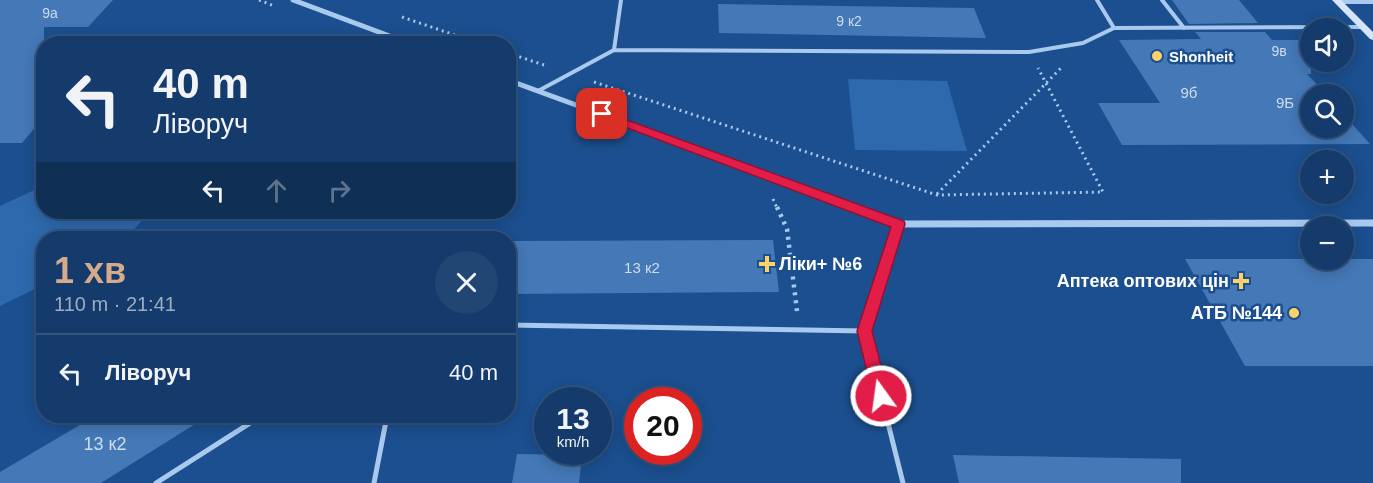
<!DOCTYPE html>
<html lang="uk">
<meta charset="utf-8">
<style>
body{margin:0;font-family:Arial,sans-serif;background:#214673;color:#f1f3f6;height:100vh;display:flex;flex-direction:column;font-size:22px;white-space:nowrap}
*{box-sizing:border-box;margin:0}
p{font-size:20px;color:#9dadc1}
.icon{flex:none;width:33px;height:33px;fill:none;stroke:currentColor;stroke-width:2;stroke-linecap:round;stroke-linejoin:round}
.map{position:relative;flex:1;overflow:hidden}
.drawer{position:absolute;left:36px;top:231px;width:480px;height:192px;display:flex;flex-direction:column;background:#143b6b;border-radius:24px;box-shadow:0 3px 15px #0003,0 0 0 2px #33557e}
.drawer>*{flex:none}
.guide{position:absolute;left:36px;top:36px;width:480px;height:183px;border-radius:24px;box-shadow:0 3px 15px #0003,0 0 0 2px #33557e;background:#143b6b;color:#f1f3f6;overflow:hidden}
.buttons{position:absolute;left:1300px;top:18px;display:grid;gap:12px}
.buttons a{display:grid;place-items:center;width:54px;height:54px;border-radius:50%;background:#143b6b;box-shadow:0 3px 15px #0003,0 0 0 2px #33557e;font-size:30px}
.speed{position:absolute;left:534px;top:387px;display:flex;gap:12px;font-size:30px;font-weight:700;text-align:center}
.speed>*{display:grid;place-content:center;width:78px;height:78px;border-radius:50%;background:#143b6b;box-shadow:0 3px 15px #0003,0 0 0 2px #33557e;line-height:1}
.speed small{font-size:15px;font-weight:400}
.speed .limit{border:9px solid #d22;background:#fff;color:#111}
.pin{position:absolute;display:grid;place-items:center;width:51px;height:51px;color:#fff;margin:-26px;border-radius:12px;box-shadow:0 3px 9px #0006}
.me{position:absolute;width:66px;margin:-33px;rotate:346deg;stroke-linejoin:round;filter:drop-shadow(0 0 4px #0008)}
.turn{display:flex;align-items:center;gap:21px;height:126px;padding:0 18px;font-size:27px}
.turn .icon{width:78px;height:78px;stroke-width:2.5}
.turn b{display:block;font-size:42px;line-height:51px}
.lanes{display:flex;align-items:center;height:57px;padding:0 18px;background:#0003;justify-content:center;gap:30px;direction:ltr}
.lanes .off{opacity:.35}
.round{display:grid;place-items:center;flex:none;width:63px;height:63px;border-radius:32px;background:#214673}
.summary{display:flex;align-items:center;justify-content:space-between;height:102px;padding:0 18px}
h1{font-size:36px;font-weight:800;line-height:45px;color:#d6ab8b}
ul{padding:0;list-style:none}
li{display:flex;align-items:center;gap:18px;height:78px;padding:0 18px;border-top:2px solid #33557e}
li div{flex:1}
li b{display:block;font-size:22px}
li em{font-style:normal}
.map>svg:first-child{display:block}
.green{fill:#2e69ad}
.building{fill:#4478b7}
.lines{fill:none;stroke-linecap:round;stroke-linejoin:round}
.path-far1{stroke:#a9c9ee;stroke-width:3;stroke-dasharray:2 4;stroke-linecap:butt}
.path{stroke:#a9c9ee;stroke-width:4.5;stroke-dasharray:3 5;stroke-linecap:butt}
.service-far1{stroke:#a9c9ee;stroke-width:4}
.service{stroke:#a9c9ee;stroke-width:5}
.minor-far1{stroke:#a9c9ee;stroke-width:5}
.minor{stroke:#a9c9ee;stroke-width:7}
.secondary{fill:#d6e6fa;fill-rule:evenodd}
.route{fill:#e11d48;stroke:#92132f;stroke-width:1.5}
.poi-dot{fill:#ffd166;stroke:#1b4f8f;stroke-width:2}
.labels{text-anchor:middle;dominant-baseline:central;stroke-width:5;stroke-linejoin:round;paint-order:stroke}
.far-number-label{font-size:14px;fill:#d0dded}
.far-poi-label{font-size:15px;font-weight:bold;fill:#fff;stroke:#1b4f8f;text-anchor:start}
.number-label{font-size:15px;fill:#d0dded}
.poi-label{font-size:18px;font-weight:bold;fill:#fff;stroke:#1b4f8f;text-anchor:end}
.near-number-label{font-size:18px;fill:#d0dded}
</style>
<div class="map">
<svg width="1373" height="483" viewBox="0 0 1373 483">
<rect width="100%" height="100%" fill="#1b4f8f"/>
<path class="green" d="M848 79 947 81 967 151 855 150Z
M43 186 44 212H149L127 238H44L43 285 0 306V206Z"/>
<path class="building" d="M0 0H113L88 27H44V117L22 143H0Z
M1172 0H1239L1258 23 1189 24Z
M718 4 974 8 986 38 719 33Z
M1195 32H1265L1272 40H1311V74H1307L1326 94H1311V128H1344V115L1370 144 1122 145 1098 103H1160L1119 40 1201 39Z
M773 240 779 292 508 294V241Z
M1185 259H1373V366H1245Z
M95 416H208L101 483H0V472Z
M517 454 582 455 579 483H512Z
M953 455 1181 459V483H959Z"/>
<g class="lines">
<path class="path-far1" d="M259 0 274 6
M402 17 481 44
M508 53 544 65
M594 82 937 195 1103 192 1038 68
M937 194 1062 67
M773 199 777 208"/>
<path class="path" d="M777 207 787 229 797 311"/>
<path class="service-far1" d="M1097 0 1114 28
M1162 0 1184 28
M1338 2H1373
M614 50 1029 52 1083 43 1114 28 1363 27
M538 91 614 50 621 0"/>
<path class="service" d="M508 325 865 331 899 224
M865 331 903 483
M156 483 261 416
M374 483 387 416"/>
<path class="minor-far1" d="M293 0 411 44
M508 80 857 208"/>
<path class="minor" d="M853 207 899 224 1373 223"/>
<path class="secondary" d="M1332 0H1341L1373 32V40L1370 39Z"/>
</g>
<path class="route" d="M602 111 904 221 905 224 872 331 889 396 887 401H876L873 396 857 331 891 227 598 117V112Z"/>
<g class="poi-dot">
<circle cx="1157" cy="56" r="6"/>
<path d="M764 255h6v6h6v6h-6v6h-6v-6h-6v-6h6z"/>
<path d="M1238 272h6v6h6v6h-6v6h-6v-6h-6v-6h6z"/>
<circle cx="1294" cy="313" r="6"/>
</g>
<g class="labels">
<g class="far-number-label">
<text x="50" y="13">9а</text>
<text x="849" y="21">9 к2</text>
<text x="1279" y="51">9в</text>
</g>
<g class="far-poi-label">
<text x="1169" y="56">Shonheit</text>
</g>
<g class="number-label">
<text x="1189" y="92">9б</text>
<text x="1285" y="102">9Б</text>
<text x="642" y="267">13 к2</text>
</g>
<g class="poi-label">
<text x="779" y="264" text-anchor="start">Ліки+ №6</text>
<text x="1229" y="281">Аптека оптових цін</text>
<text x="1282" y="313">АТБ №144</text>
</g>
<g class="near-number-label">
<text x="105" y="444">13 к2</text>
</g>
</g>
</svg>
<div class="buttons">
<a><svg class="icon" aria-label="sound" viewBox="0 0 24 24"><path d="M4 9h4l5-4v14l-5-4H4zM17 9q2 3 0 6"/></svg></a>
<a><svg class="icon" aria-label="search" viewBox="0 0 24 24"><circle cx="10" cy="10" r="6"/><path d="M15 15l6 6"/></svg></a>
<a>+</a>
<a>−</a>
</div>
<div class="speed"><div>13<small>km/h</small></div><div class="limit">20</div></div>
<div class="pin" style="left:602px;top:114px;background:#d93025"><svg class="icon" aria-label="arrive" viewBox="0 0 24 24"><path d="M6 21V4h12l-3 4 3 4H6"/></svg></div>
<svg class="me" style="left:881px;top:396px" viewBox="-20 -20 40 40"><circle r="17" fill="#e11d48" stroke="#fff" stroke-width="3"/><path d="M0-11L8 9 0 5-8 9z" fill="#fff"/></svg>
<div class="guide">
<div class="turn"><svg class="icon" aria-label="left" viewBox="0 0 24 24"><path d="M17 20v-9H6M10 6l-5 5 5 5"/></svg><div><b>40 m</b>Ліворуч</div></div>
<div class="lanes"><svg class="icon" aria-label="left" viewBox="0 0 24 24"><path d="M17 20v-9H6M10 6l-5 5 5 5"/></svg><svg class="icon off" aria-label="ahead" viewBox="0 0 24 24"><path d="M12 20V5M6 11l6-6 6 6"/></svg><svg class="icon off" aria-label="right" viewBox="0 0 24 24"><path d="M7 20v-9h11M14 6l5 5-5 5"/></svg></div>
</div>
<section class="drawer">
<div class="summary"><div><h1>1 хв</h1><p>110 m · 21:41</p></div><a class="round"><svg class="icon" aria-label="close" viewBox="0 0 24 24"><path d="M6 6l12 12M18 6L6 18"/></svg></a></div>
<ul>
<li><svg class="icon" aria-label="left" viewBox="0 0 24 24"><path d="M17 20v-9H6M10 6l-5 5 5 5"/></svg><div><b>Ліворуч</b></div><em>40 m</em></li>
</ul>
</section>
</div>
